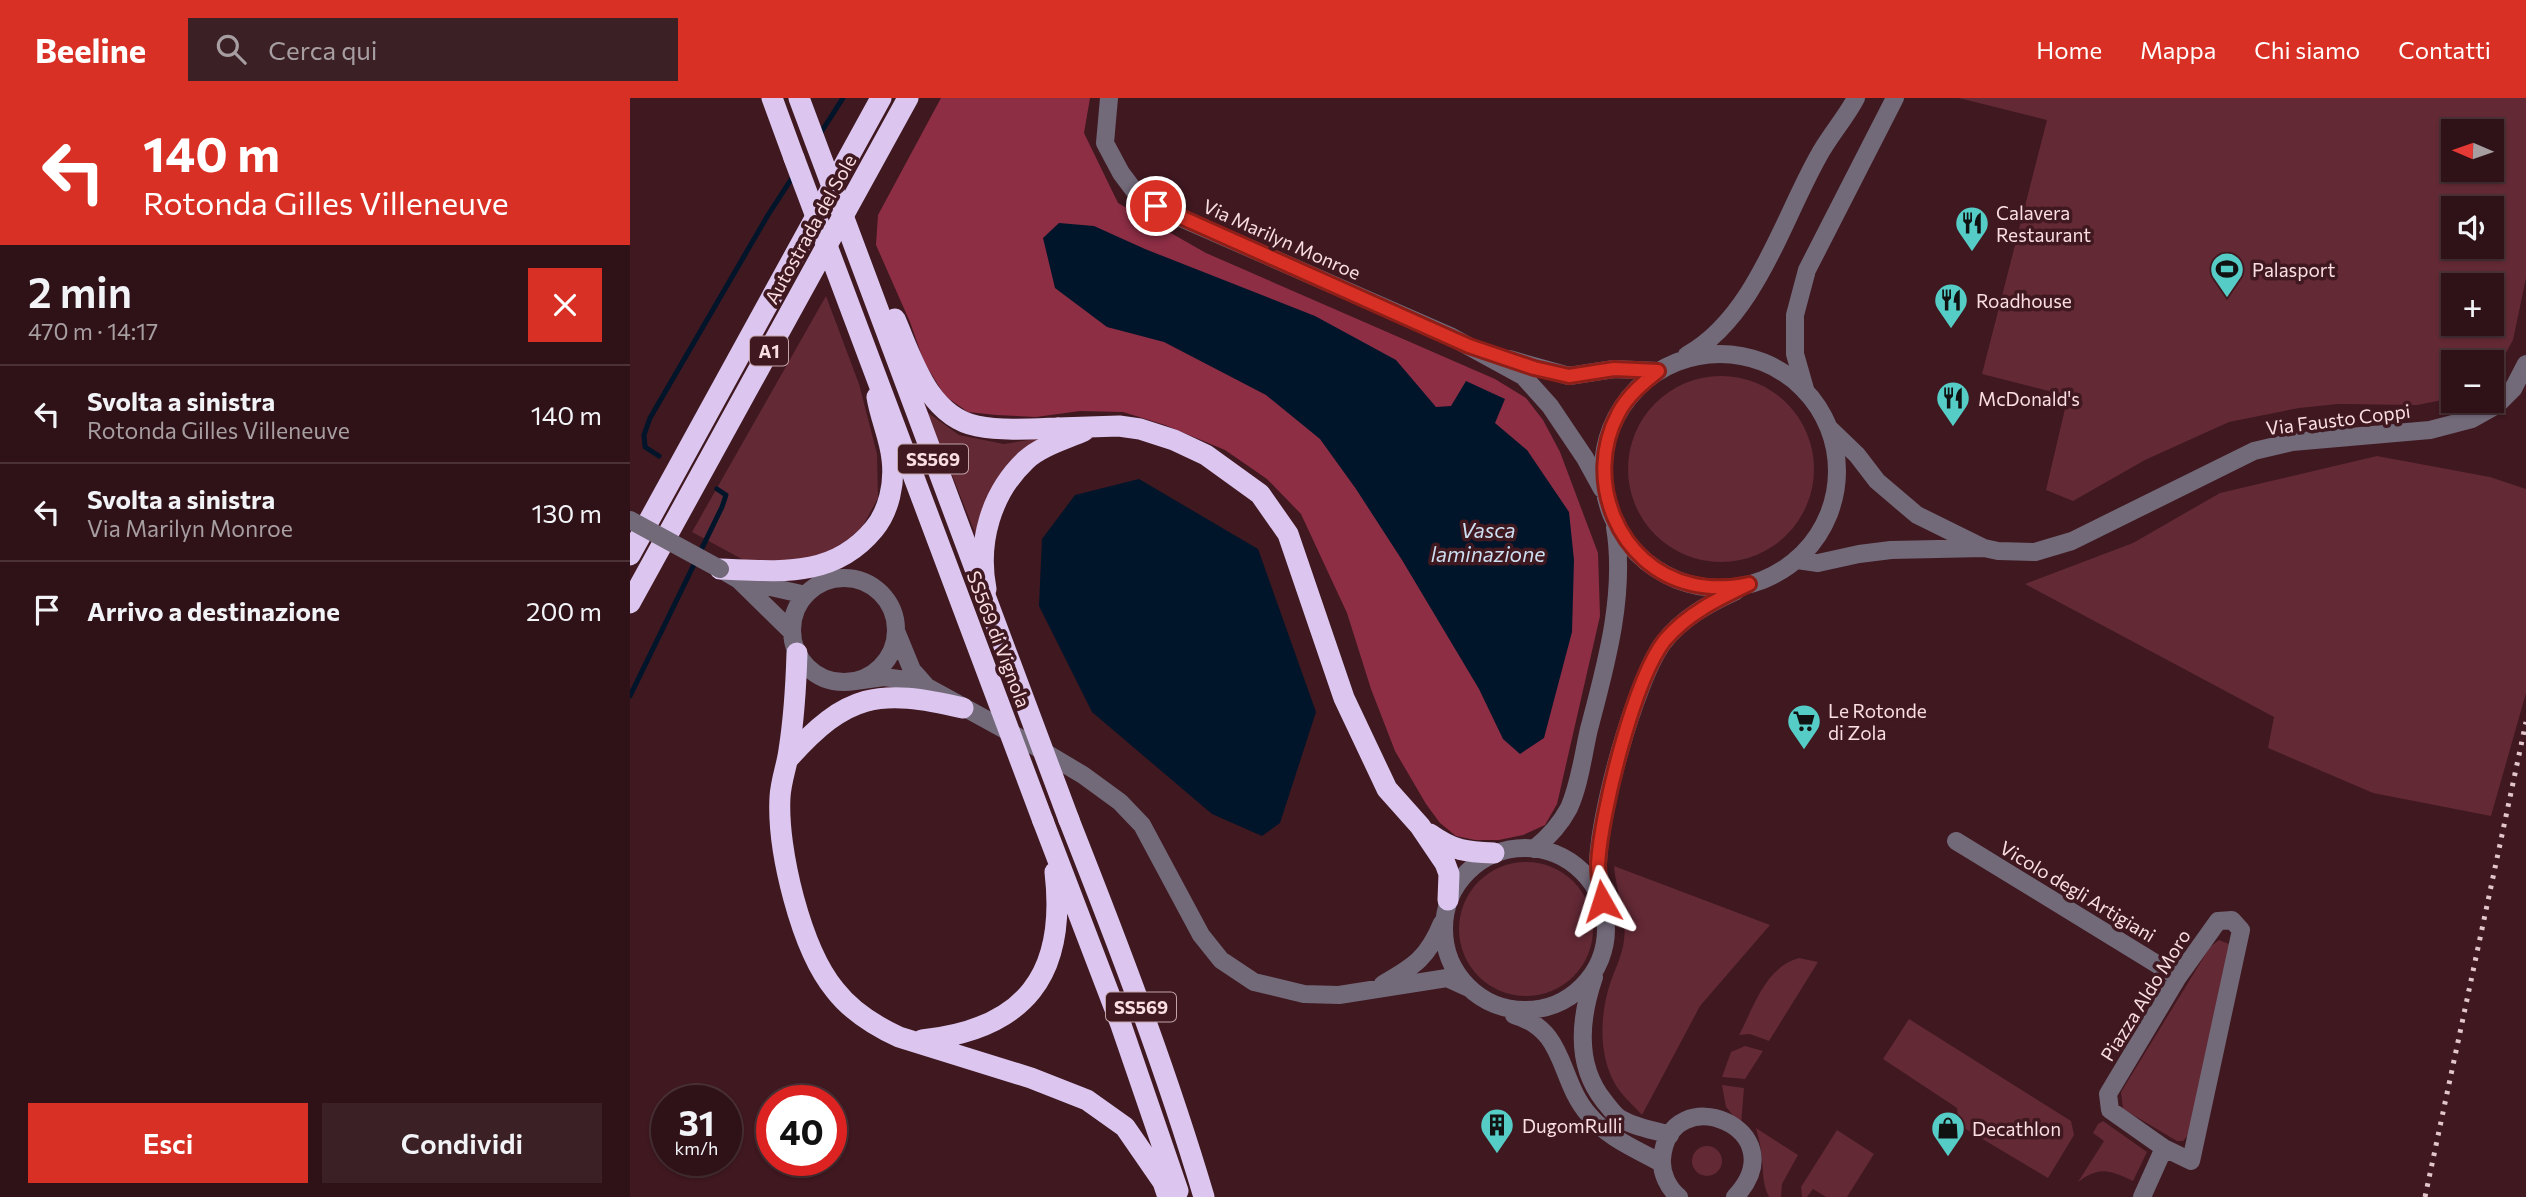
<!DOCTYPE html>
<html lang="it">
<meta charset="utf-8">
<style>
body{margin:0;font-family:Commissioner,sans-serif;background:#3b2025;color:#f1f3f6;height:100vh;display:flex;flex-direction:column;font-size:26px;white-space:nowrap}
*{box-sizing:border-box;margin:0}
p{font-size:23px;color:#a79ea2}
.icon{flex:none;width:38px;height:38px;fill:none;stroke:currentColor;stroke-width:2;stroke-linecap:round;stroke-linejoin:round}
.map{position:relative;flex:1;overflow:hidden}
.drawer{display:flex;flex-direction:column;background:#2f1218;width:630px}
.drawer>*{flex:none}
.banner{background:#d93025;color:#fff;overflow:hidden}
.needle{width:46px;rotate:272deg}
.tools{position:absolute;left:1811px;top:21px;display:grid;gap:14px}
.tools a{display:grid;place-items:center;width:63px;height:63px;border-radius:0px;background:#2f1218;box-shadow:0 2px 5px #0004,0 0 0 2px #4a3237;font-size:35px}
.speed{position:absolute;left:21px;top:987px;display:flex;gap:14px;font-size:35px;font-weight:700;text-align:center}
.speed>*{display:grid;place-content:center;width:91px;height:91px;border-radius:50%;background:#2f1218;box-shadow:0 2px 5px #0004,0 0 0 2px #4a3237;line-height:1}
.speed small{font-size:18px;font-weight:400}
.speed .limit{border:10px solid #d22;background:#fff;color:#111}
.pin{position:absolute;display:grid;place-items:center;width:60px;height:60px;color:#fff;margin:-30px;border:4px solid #fff;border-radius:50%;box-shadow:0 2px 7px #0007}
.me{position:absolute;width:77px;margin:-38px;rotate:354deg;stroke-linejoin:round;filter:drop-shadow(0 0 5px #0008)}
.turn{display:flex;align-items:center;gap:24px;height:147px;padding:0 28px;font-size:32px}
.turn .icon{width:91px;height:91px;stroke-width:2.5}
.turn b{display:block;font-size:49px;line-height:60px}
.round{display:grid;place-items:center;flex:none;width:74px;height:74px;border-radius:0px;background:#3b2025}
.overview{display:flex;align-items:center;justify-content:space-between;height:119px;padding:0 28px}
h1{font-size:42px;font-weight:600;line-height:52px}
.cta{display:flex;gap:14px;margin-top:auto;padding:14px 28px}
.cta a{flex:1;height:80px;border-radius:0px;background:#d93025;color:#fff;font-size:28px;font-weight:600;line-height:80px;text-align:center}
.cta a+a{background:#3b2025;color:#f1f3f6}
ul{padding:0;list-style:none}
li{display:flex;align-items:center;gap:21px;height:98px;padding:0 28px;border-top:2px solid #4a3237}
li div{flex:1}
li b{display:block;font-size:26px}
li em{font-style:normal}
header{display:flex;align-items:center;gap:42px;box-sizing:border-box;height:98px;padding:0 35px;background:#d93025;color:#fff}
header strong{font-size:33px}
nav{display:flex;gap:38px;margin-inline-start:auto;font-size:24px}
.search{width:490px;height:63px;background:#3b2025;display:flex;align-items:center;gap:18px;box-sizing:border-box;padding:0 24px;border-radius:0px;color:#a79ea2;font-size:26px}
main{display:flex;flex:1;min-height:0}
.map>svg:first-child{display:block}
.green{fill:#632935;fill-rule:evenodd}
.forest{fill:#8d2e45}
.water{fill:#01152a}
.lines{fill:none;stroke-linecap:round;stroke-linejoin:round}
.stream{stroke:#01152a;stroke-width:5}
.minor{stroke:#726979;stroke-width:18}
.highway{stroke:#dcc6ef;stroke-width:21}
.rail{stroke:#e3c6cb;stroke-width:5;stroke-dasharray:3.5 7;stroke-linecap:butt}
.minor-bridge{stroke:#726979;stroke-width:18}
.highway-bridge{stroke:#dcc6ef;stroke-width:21}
.route-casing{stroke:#8d1f18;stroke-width:18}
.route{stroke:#d93025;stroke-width:12}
.labels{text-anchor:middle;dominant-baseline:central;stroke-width:7;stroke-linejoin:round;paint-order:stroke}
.shield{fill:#3f1820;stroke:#c2a3a8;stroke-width:2}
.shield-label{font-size:18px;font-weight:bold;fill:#fadee2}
.poi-label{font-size:19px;fill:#fadee2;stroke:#3f1820;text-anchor:start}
.street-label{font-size:19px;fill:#fadee2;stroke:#3f1820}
.water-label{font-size:21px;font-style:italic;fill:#cddff2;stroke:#3f1820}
</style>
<header>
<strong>Beeline</strong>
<div class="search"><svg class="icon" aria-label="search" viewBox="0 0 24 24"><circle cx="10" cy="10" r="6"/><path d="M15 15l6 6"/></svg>Cerca qui</div>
<nav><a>Home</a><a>Mappa</a><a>Chi siamo</a><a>Contatti</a></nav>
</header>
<main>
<section class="drawer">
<div class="banner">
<div class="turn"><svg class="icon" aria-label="left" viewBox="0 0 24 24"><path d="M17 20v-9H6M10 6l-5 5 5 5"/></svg><div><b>140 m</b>Rotonda Gilles Villeneuve</div></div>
</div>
<div class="overview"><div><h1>2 min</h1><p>470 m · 14:17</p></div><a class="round" style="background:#d93025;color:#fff"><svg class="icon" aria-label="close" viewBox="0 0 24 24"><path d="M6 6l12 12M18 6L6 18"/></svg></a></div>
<ul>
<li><svg class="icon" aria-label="left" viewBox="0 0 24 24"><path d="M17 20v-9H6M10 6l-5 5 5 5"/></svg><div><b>Svolta a sinistra</b><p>Rotonda Gilles Villeneuve</p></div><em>140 m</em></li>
<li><svg class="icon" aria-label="left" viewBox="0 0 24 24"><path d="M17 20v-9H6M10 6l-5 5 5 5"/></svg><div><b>Svolta a sinistra</b><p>Via Marilyn Monroe</p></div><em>130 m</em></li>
<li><svg class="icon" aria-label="arrive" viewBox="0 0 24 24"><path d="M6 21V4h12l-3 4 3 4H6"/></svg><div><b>Arrivo a destinazione</b></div><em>200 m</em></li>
</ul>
<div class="cta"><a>Esci</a><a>Condividi</a></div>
</section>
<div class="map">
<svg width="1896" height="1099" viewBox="0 0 1896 1099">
<rect width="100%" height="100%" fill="#3f1820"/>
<path class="green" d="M1329 0H1896V180L1883 242 1862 280V264H1824L1823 300 1787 307 1708 306 1669 310 1599 324 1515 362 1443 403 1416 392 1438 298 1352 276 1417 22ZM1824 33H1862V72H1824ZM1824 110H1862V149H1824ZM1824 187H1862V226H1824Z
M196 198 229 286 247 356 248 400 228 437 205 457 121 466 62 434Z
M998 371a93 93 0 1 1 186 0a93 93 0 1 1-186 0Z
M297 314 329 337 374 346 423 338 347 440Z
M1747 358 1860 379 1896 391V595L1861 718 1743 695 1638 650 1644 619 1395 486 1503 445 1590 395Z
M829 831a67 67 0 1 1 134 0a67 67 0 1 1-134 0Z
M984 768 1140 827 1070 908 1012 1017C1003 1007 990 996 984 984 969 956 970 919 979 889 984 873 992 859 994 842 997 817 986 793 984 768Z
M1589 842 1599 846 1601 858 1561 1034 1553 1043H1547L1493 1011 1491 994 1580 849Z
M1169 860 1188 864 1139 943 1120 936 1109 937C1124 909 1135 869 1169 860Z
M1279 921 1441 1023 1444 1037 1418 1080 1329 1027 1327 1010 1253 961Z
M1115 948 1133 953 1115 981 1092 979 1101 954Z
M1092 987 1114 990 1111 1027 1096 1009Z
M1473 1023 1517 1054 1503 1083C1479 1072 1470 1068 1448 1084L1474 1043 1463 1035 1468 1026Z
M1126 1030 1168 1057 1152 1086 1151 1099H1139C1131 1084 1134 1069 1131 1053 1130 1045 1128 1037 1126 1030Z
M1207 1032 1244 1056 1217 1099H1196L1183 1091 1177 1099H1172L1171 1089Z
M1062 1063a15 15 0 1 1 30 0a15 15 0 1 1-30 0Z"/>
<path class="forest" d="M311 0H460L454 35 488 105 576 155 865 281 896 300 913 322 930 354 968 455 970 518 927 706 915 727 893 737 869 742H845L826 738 810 725 796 706 765 653 741 591 717 515 671 416 637 381 595 352 535 327 493 314 450 313 406 319 366 317 338 314 315 298 294 264 280 224 246 147 248 117Z"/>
<path class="water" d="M429 125 464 128 515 151 685 218 766 262 806 309 821 308 836 283 875 301 865 325 897 352 939 414 944 462 942 534 914 640 890 656 873 641 849 591 772 462 726 391 690 341 636 297 534 244 477 229 425 190 413 140Z
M509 381 628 451 686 614 650 725 632 738 582 716 462 614 409 508 412 441 445 397Z"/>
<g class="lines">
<path class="stream" d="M190 36 213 0
M29 358 15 349 14 337 20 320 138 117 164 77
M0 598 92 409 96 397 87 391"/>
<path class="minor" d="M479 0 475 45 491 75 509 99 544 117 820 238 893 278 920 308 955 360 972 391
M973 373a117 117 0 1 1 234 0a117 117 0 1 1-234 0Z
M1057 257C1125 219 1152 123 1188 59 1199 38 1215 21 1226 0
M879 261 939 278 984 271 1028 273
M1175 291 1165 256V217L1177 172 1265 0
M1200 331 1227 357 1247 383 1287 417 1354 450 1368 453 1405 454 1442 443 1624 353 1662 344 1800 332 1842 321 1867 307 1883 291 1896 266
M1167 462 1188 465 1229 456 1261 452 1354 450
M90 471 109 482 162 534
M162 532a52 52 0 1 1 104 0a52 52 0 1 1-104 0Z
M109 482 176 497
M266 533 282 572 297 589
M225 583 254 579 276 582 297 589 401 646 453 677 490 704 512 727 571 837 591 862 624 884 674 896 709 897 817 880 839 890
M1326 743 1548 879
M814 831a81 81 0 1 1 162 0a81 81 0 1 1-162 0Z
M904 751C919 739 930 727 939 710 950 685 953 657 959 631 976 567 996 496 985 429
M971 796C970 788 968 779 968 770 967 722 1005 583 1033 545 1052 520 1078 506 1106 493
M1602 822 1611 832 1561 1063 1534 1050 1480 1012 1478 996 1548 879 1588 823Z
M964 879C950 920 945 967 974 1003 978 1008 983 1015 988 1019 1002 1029 1024 1032 1040 1037
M753 886C785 868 798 859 812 825
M884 917C937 932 928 982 959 1017 978 1040 1006 1051 1031 1065
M1049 1099C1038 1090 1031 1075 1032 1061 1039 978 1169 1031 1105 1099
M1512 1099 1534 1050"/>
<path class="highway" d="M142 0 164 60
M428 330 489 328 510 331 544 342 576 357 630 396 658 436 714 600 757 691 790 728 815 765 819 776 818 802
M0 457 251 0
M90 471C148 473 203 481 244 431 259 413 265 385 262 361 260 340 250 319 247 299
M356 491C347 444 361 395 396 362 411 348 436 341 454 333
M0 505 278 0
M167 555C166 588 164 620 159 652 157 668 151 682 150 699 147 752 171 851 205 892 222 914 245 928 269 939L401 980 457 1002 495 1029 533 1084 538 1099
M158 661C217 595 248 590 333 610
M439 722C488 846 536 971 574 1099
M413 723 491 927 548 1093
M800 736C824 753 836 754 864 755
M292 942C395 931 437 877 425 774"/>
<path class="rail" d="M1795 1099 1896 624"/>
<path class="minor-bridge" d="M0 422 90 471"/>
<path class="highway-bridge" d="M169 0 439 722
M164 60 413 723
M265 221C282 260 298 318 347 328 373 333 402 331 428 330"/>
</g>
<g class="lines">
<g class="route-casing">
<path id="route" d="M526 108 839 248 904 270 939 278 984 271 1028 273C1013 285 997 298 988 316 953 381 988 469 1061 486 1081 491 1100 490 1119 486 1088 501 1058 515 1035 542 1004 581 971 715 968 766 968 778 970 791 972 803"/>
</g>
<use href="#route" class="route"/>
</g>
<defs>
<g id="restaurant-pin" transform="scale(1.75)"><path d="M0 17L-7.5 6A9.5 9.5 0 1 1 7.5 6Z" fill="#55cdc6" stroke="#3f1820"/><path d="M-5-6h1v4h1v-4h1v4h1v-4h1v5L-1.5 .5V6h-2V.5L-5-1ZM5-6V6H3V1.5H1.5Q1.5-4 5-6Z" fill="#111"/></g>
<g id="stadium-pin" transform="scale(1.75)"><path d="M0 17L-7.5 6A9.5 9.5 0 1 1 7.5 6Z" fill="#55cdc6" stroke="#3f1820"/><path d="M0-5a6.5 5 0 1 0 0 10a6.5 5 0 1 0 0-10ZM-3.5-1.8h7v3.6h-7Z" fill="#111"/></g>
<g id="supermarket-pin" transform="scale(1.75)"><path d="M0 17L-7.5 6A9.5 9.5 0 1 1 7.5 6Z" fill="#55cdc6" stroke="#3f1820"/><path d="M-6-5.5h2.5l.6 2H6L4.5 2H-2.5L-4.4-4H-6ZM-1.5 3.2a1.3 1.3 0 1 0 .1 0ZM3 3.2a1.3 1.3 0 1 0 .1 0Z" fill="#111"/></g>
<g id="building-pin" transform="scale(1.75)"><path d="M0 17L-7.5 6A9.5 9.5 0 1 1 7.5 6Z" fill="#55cdc6" stroke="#3f1820"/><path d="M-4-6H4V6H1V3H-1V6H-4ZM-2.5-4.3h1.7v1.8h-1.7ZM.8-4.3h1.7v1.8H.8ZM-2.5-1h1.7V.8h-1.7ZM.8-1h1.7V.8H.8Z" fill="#111"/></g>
<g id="shop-pin" transform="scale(1.75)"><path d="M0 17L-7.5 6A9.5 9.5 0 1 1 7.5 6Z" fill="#55cdc6" stroke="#3f1820"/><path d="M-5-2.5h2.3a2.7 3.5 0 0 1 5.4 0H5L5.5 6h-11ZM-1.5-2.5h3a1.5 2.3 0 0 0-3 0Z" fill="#111"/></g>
</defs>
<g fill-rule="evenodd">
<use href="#restaurant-pin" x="1342" y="125"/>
<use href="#stadium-pin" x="1597" y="171"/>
<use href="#restaurant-pin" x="1321" y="202"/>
<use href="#restaurant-pin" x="1323" y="300"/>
<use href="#supermarket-pin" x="1174" y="623"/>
<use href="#building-pin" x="867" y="1027"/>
<use href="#shop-pin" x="1318" y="1030"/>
</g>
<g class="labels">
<g class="shield">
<rect x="120" y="238.5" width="38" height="29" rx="5"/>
<rect x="268" y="346.5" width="70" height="29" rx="5"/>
<rect x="476" y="894.5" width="70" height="29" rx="5"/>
</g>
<g class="shield-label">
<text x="139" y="253">A1</text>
<text x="303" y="361">SS569</text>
<text x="511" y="909">SS569</text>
</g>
<g class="poi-label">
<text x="1366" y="114">Calavera<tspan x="1366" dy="22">Restaurant</tspan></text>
<text x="1622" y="171">Palasport</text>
<text x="1346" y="202">Roadhouse</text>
<text x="1348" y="300">McDonald's</text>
<text x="1198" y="612">Le Rotonde<tspan x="1198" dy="22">di Zola</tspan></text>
<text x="892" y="1027">DugomRulli</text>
<text x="1342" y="1030">Decathlon</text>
</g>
<g class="street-label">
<text transform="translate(180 131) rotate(-61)">Autostrada del Sole</text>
<text transform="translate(652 141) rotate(24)">Via Marilyn Monroe</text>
<text transform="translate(1708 321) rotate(-7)">Via Fausto Coppi</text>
<text transform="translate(369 541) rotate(69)">SS569 di Vignola</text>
<text transform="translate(1448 793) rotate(31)">Vicolo degli Artigiani</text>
<text transform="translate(1515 897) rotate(-58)">Piazza Aldo Moro</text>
</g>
<g class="water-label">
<text x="858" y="431">Vasca<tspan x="858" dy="24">laminazione</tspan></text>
</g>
</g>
</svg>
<div class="tools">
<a><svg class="needle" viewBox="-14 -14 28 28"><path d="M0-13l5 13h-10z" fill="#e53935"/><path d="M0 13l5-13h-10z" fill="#a79ea2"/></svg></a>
<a><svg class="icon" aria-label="sound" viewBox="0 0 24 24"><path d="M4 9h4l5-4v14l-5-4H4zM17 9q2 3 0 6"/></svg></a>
<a>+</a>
<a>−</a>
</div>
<div class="speed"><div>31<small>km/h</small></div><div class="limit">40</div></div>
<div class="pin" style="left:526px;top:108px;background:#d93025"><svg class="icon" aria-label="arrive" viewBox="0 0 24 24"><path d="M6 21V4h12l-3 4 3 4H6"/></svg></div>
<svg class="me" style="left:972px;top:803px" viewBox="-20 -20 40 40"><path d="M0-17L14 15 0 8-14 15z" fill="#d93025" stroke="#fff" stroke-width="4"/></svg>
</div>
</main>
